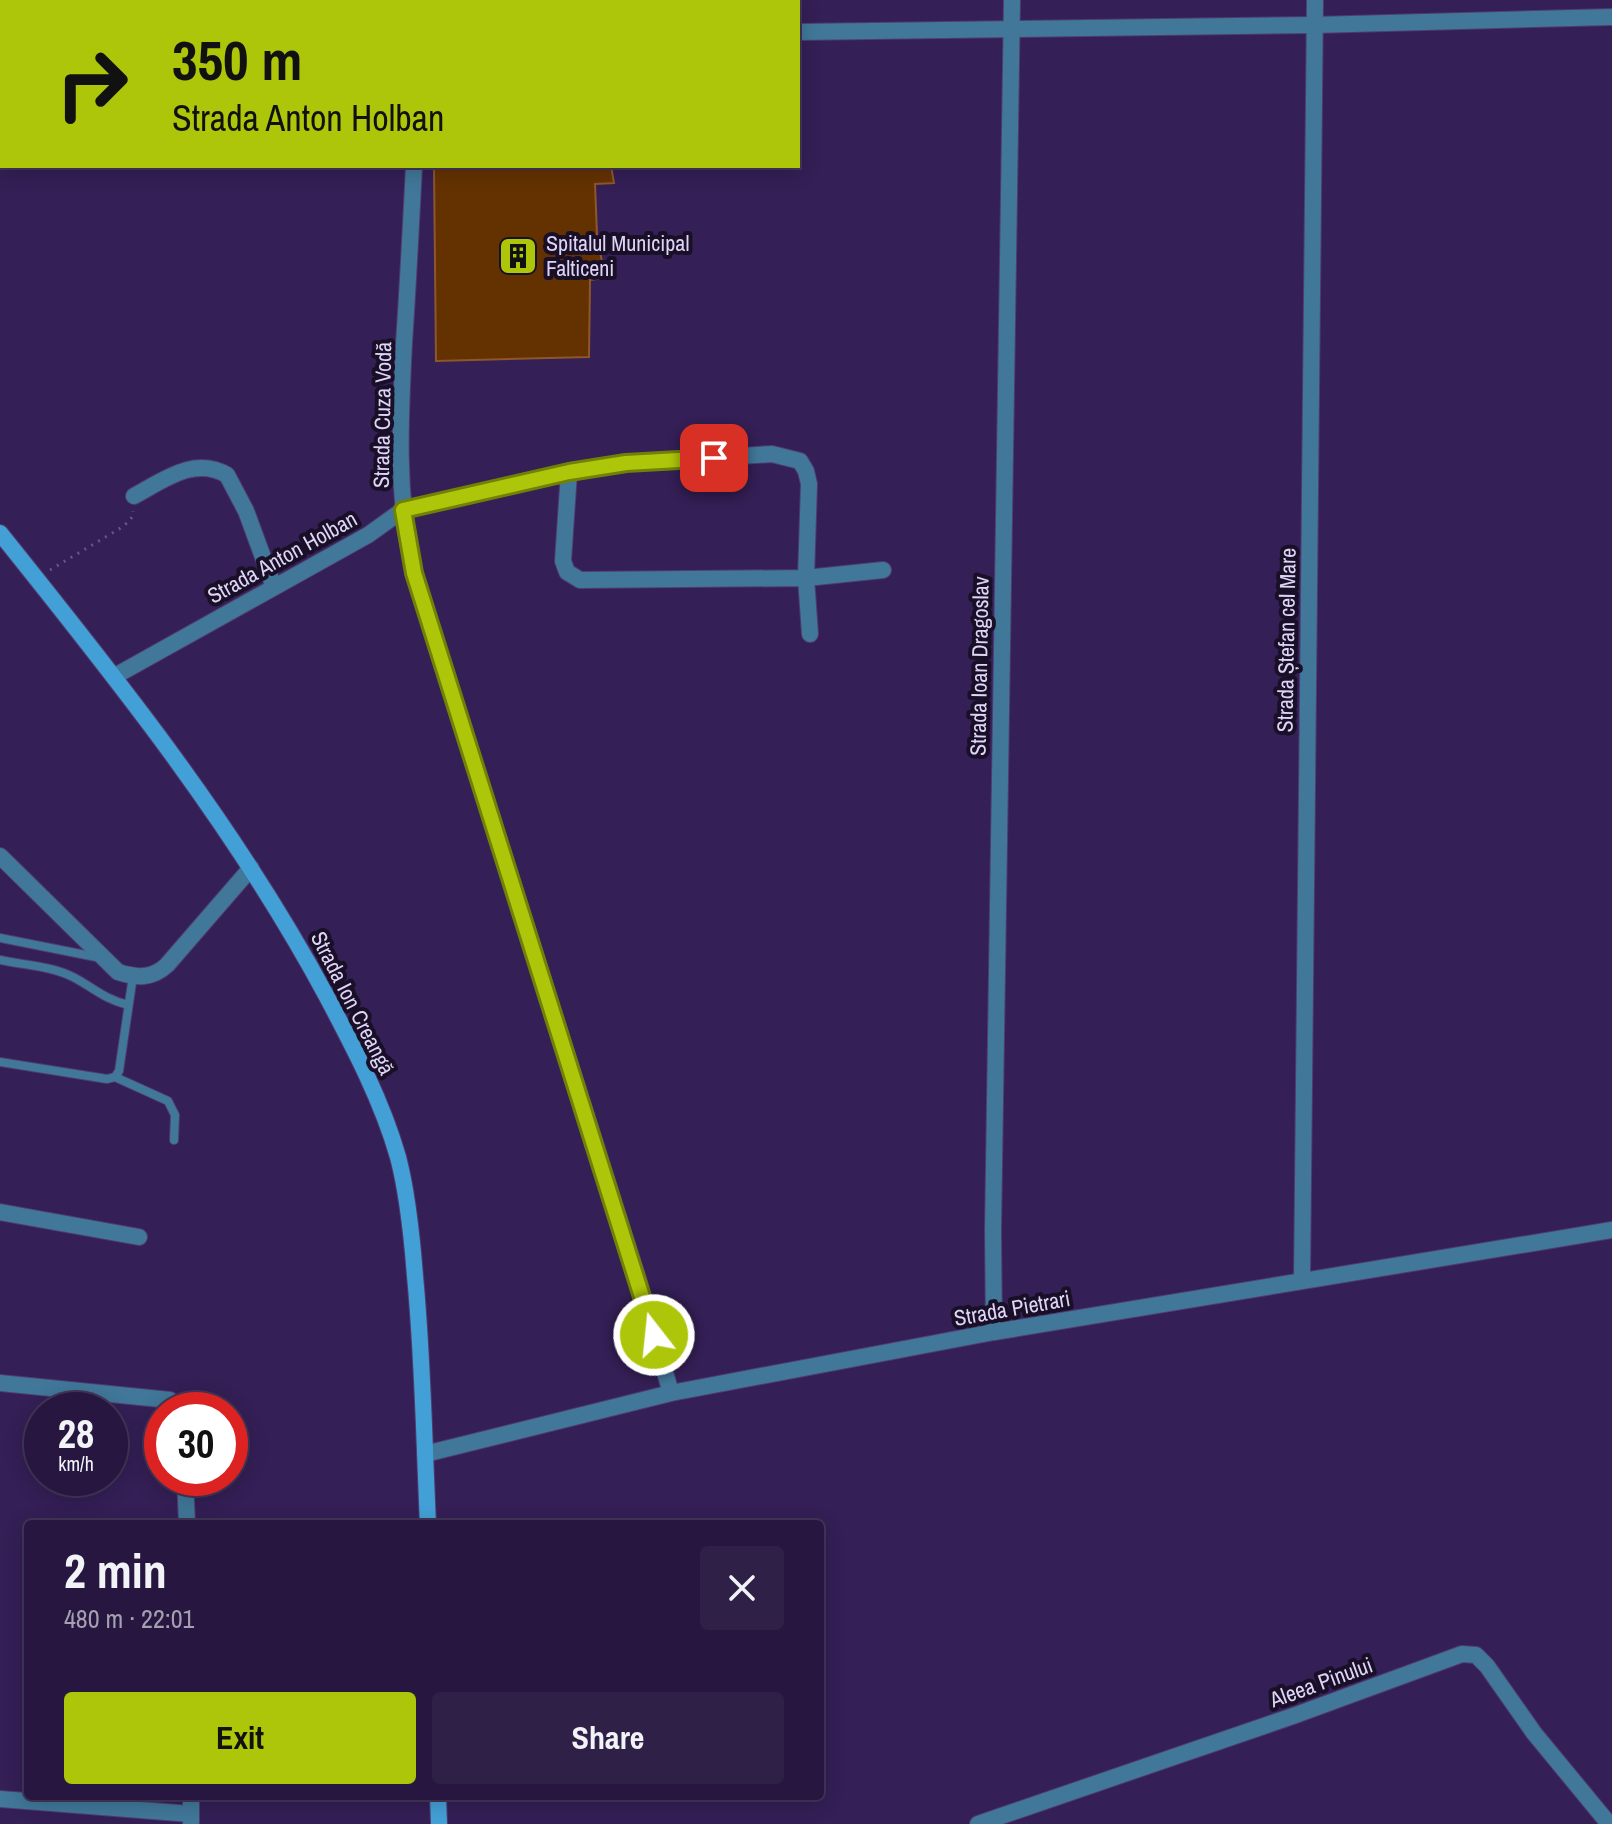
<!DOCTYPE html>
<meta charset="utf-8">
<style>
body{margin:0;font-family:"Archivo Narrow",sans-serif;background:#2f2047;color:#f1f3f6;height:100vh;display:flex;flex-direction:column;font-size:30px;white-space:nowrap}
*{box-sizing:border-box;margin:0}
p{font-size:26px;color:#a49fb1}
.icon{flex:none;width:44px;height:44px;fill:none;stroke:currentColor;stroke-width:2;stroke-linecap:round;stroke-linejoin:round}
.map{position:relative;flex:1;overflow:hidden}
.side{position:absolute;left:24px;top:1520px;width:800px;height:280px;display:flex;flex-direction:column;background:#271740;border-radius:8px;box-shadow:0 4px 20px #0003,0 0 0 2px #433659}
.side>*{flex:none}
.banner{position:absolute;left:0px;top:0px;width:800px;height:168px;box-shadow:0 4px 20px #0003,0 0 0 2px #433659;background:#aec60a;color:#111;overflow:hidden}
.speed{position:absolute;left:24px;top:1392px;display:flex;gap:16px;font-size:40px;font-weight:700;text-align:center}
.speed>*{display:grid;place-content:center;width:104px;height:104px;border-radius:50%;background:#271740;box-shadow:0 4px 20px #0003,0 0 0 2px #433659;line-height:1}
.speed small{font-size:20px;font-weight:400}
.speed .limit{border:12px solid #d22;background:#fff;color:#111}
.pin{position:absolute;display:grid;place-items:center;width:68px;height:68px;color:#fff;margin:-34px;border-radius:16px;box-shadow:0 4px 12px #0006}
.me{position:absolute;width:88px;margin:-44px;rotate:344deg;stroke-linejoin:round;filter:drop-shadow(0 0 6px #0008)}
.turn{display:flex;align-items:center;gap:28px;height:168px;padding:0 40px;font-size:36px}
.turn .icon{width:104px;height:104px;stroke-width:2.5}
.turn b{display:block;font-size:56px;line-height:68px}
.round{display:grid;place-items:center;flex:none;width:84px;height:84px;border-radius:8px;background:#2f2047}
.head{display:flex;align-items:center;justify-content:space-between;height:136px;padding:0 40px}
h1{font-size:48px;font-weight:700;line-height:60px}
.action{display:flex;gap:16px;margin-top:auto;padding:16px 40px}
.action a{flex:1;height:92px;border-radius:8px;background:#aec60a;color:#111;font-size:32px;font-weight:700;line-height:92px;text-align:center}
.action a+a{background:#2f2047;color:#f1f3f6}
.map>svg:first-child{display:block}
.building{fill:#643200;stroke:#8e5729;stroke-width:2}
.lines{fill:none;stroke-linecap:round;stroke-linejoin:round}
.service-casing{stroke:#4f3c70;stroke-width:10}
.minor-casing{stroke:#4f3c70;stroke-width:18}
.tertiary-casing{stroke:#4f3c70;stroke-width:18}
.secondary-casing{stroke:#4f3c70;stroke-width:18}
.path{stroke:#685687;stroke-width:3;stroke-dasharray:2 6;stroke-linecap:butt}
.service{stroke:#417799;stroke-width:8}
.minor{stroke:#417799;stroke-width:16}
.tertiary{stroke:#417799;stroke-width:16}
.secondary{stroke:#43a0d6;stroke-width:16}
.route-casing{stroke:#718106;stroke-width:20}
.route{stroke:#aec60a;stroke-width:14}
.labels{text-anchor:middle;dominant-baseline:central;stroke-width:8;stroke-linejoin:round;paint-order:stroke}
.poi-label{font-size:22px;fill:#ded4f6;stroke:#191028;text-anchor:start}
.street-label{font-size:22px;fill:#ded4f6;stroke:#191028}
</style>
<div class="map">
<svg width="1612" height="1824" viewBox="0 0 1612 1824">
<rect width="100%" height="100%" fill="#341f56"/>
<path class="building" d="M434 166H611L614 183 595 184 597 235 605 278 590 280 589 357 436 361Z"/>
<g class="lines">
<g class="service-casing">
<path id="service" d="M0 11 2 0
M0 938 101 958
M0 960C23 965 52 966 73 977 94 988 104 999 128 1005
M0 1062 107 1079 115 1077 119 1071 133 976
M115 1077 168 1101 175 1115 174 1140"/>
</g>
<g class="minor-casing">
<path id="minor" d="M425 2 426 0
M414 166C411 225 408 284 404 343 400 420 396 498 414 573L637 1276 671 1393
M569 472 563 561 567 572 580 580 806 578 883 570
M134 496C164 480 194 456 227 475L246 511 274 587
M115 676 368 535 403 510 569 472 626 463 772 454 800 461 806 471 809 484 806 578 810 634
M0 856 118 972C137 978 152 979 167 965L251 868
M0 1212 139 1237
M1302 1281 1315 0
M994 1332 993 1231 1012 0
M0 1383 170 1400 178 1410
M425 1454 671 1393 994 1332 1612 1230
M185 1478 187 1524
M191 1796V1822
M0 1799 191 1814
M978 1824 1293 1716 1462 1654 1476 1655 1487 1666 1534 1733 1609 1824"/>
</g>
<g class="tertiary-casing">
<path id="tertiary" d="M172 0 187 2
M798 32 1314 25 1612 17"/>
</g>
<g class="secondary-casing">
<path id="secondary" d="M0 533C118 680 237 829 327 997 354 1048 382 1101 398 1157 408 1195 412 1237 415 1276 423 1359 424 1441 428 1524
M438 1796 439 1824"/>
</g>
<path class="path" d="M50 570 124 526 133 516V511"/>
<use href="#service" class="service"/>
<use href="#minor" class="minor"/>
<use href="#tertiary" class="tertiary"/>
<use href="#secondary" class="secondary"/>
</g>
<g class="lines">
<g class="route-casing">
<path id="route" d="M654 1335 414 573 403 510 569 472 626 463 714 458"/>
</g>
<use href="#route" class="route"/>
</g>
<defs>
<g id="building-square" transform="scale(2)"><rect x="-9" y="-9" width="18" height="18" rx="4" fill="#aec60a" stroke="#191028"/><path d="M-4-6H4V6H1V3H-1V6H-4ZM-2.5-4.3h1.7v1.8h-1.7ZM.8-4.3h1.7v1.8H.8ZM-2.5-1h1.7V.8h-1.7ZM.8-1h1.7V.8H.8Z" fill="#111"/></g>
</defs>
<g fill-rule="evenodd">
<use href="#building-square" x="518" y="256"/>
</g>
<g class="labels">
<g class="poi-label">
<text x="546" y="243">Spitalul Municipal<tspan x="546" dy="25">Falticeni</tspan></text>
</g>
<g class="street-label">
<text transform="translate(382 415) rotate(-89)">Strada Cuza Vodă</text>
<text transform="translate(282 557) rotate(-29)">Strada Anton Holban</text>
<text transform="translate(1286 640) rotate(-89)">Strada Ștefan cel Mare</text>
<text transform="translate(979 666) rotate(-89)">Strada Ioan Dragoslav</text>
<text transform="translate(353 1003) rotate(63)">Strada Ion Creangă</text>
<text transform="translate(1012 1308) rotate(-10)">Strada Pietrari</text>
<text transform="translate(1321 1682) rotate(-20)">Aleea Pinului</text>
</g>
</g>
</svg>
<div class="speed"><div>28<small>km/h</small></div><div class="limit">30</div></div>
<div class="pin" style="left:714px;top:458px;background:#d93025"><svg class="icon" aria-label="arrive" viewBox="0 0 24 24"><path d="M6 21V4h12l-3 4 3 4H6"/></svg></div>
<svg class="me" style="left:654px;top:1335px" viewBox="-20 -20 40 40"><circle r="17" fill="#aec60a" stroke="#fff" stroke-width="3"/><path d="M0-11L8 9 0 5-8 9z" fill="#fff"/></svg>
<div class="banner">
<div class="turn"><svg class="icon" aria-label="right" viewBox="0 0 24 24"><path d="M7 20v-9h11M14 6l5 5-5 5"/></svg><div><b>350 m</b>Strada Anton Holban</div></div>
</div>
<section class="side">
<div class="head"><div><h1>2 min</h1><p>480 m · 22:01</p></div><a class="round"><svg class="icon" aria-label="close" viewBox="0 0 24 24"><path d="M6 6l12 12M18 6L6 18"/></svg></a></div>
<div class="action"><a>Exit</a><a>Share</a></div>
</section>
</div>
